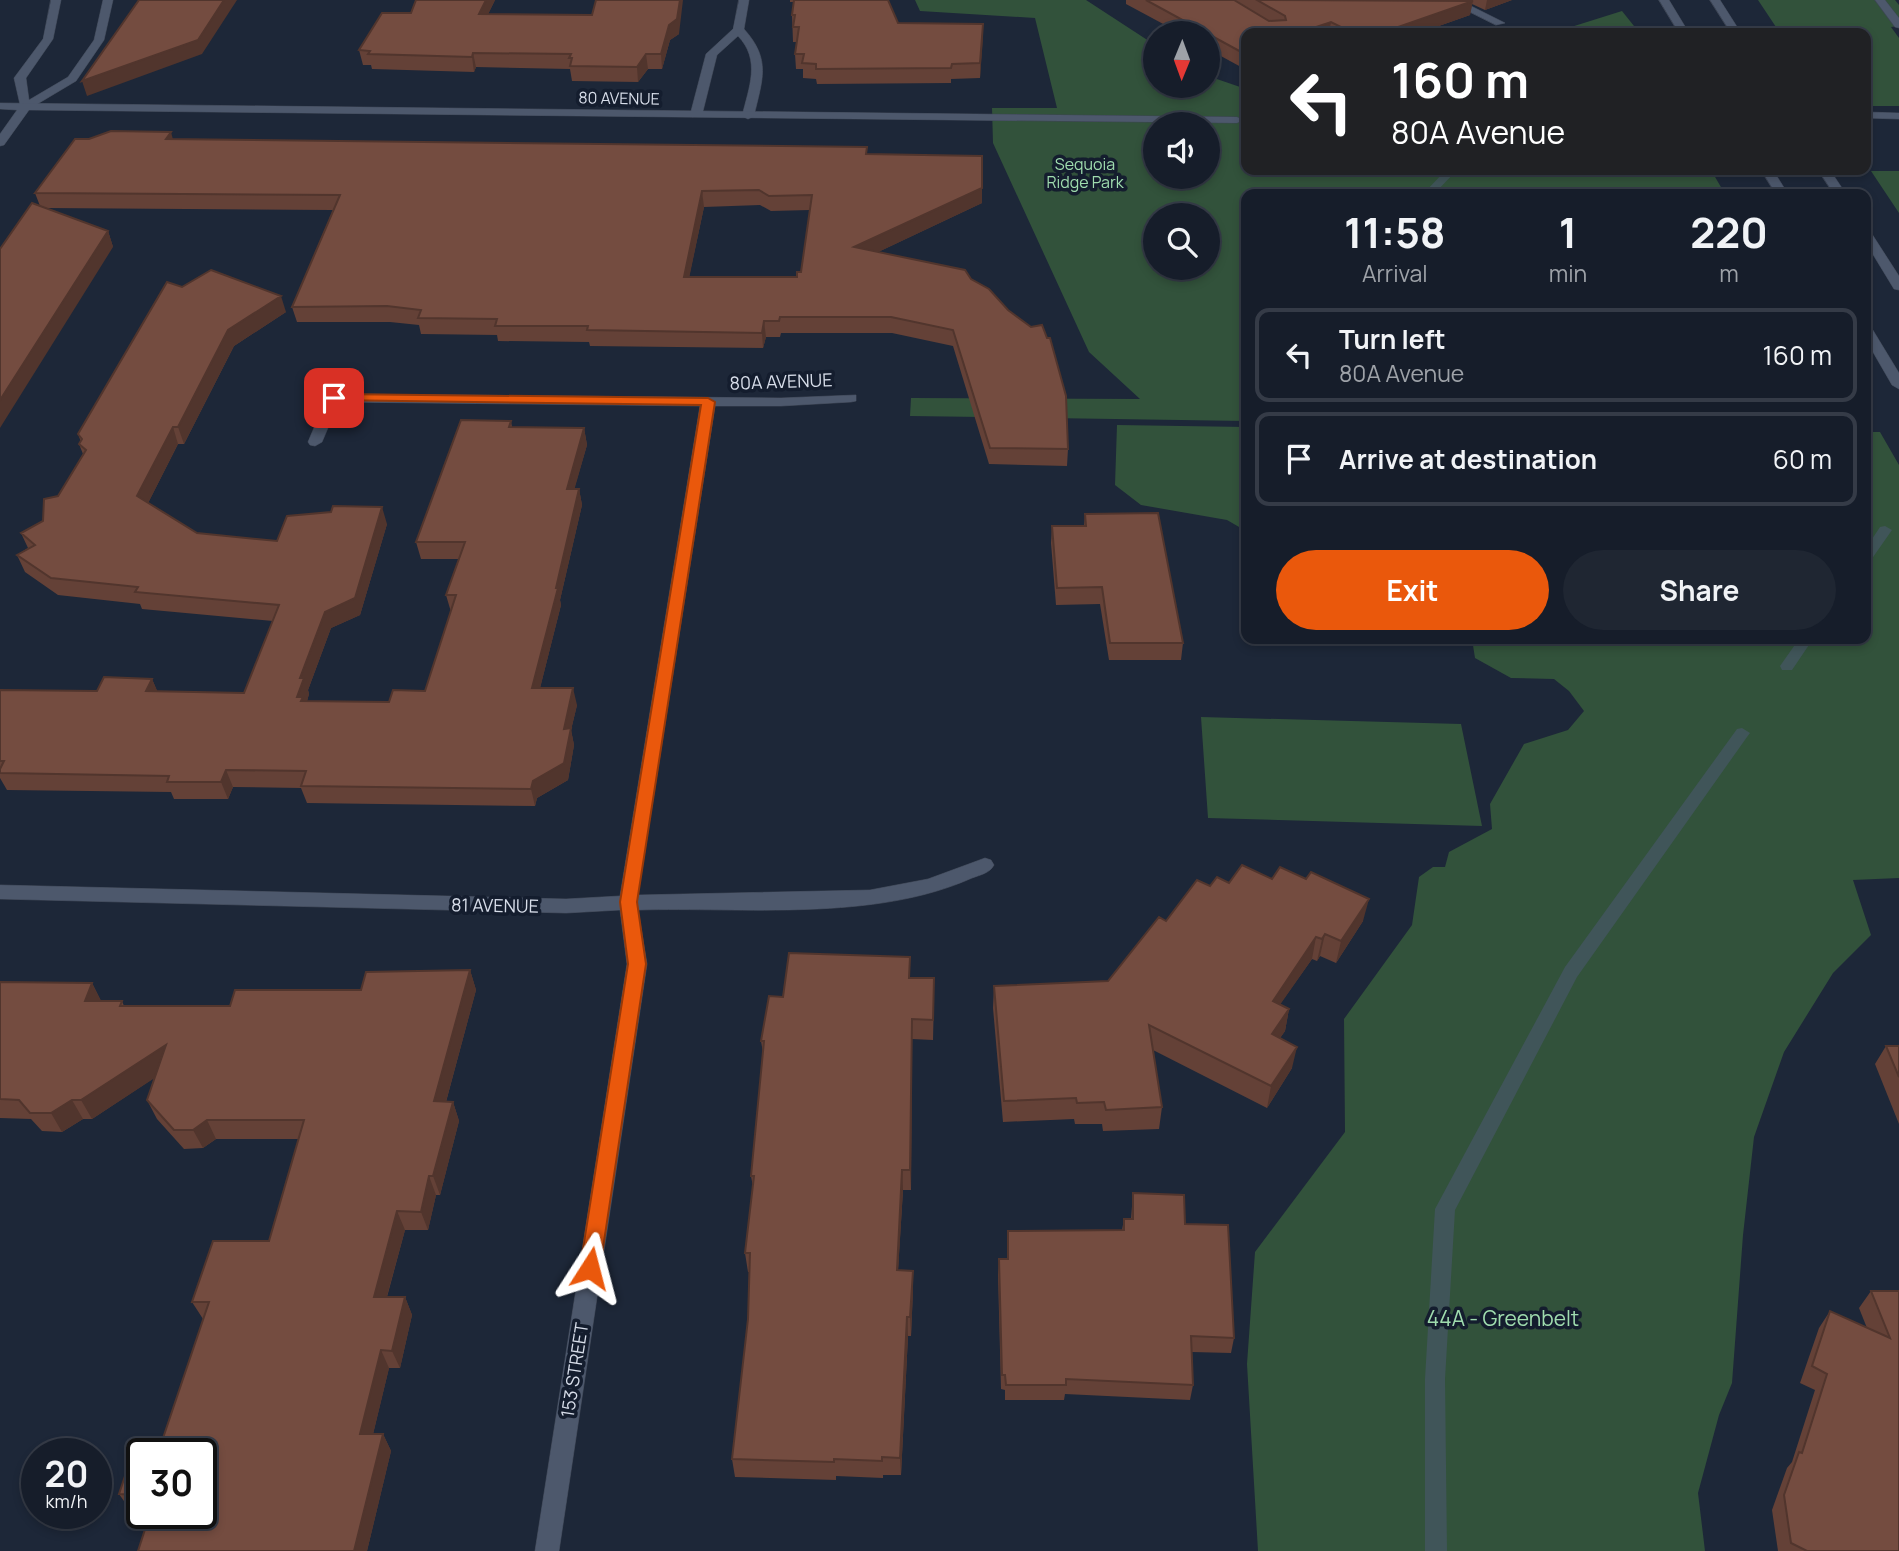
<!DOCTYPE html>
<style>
body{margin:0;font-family:Manrope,sans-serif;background:#1f2632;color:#f1f3f6;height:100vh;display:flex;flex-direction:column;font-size:26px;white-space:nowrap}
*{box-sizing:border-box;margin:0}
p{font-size:23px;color:#9ea2a8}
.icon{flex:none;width:38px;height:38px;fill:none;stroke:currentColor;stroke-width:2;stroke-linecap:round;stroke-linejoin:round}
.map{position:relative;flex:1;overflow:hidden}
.drawer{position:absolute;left:1241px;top:189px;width:630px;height:455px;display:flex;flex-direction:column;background:#161d2a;border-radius:14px;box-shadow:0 4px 10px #0003,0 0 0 2px #353b47}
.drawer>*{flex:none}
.banner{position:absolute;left:1241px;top:28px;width:630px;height:147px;border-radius:14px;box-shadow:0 4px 10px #0003,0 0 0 2px #353b47;background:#202124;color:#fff;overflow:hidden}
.needle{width:46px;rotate:181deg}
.tools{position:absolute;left:1143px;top:21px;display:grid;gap:14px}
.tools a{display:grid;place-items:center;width:77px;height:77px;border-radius:50%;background:#161d2a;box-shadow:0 4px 10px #0003,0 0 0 2px #353b47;font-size:35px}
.speed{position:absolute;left:21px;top:1438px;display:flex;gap:14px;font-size:35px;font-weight:700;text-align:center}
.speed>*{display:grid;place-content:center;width:91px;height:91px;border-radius:50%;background:#161d2a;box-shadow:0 4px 10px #0003,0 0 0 2px #353b47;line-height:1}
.speed small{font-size:18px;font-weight:400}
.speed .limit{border:4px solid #111;border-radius:10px;background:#fff;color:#111}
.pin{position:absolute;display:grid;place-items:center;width:60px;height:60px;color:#fff;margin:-30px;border-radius:14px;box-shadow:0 4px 10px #0006}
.me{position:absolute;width:77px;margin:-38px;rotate:9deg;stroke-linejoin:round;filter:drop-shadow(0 0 5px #0008)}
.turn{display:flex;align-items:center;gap:24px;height:147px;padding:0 35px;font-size:32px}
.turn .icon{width:91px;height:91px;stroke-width:2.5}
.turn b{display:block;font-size:49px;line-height:60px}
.eta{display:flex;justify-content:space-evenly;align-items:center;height:119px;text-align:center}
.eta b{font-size:42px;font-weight:700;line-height:49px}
.button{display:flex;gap:14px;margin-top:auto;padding:14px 35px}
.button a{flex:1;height:80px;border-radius:42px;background:#ea580c;color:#fff;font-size:28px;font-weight:700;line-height:80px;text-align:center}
.button a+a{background:#1f2632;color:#f1f3f6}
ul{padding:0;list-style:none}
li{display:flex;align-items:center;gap:21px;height:94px;margin:0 14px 10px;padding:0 21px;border:4px solid #353b47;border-radius:14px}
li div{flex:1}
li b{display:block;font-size:26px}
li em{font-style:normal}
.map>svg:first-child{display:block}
.green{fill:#32523b;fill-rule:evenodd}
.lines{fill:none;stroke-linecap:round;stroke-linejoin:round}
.stream{fill:#405559;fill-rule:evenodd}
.lane-casing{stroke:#3d4554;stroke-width:1}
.street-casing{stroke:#3d4554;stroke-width:1}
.secondary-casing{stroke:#3d4554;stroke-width:1}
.lane{fill:#4d586c;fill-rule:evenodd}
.street{fill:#4d586c;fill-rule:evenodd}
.secondary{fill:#4d586c;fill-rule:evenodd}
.wall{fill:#644137;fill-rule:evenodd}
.shaded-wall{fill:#51352d}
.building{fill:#744c40;stroke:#51352d;stroke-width:2;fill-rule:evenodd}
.route{fill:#ea580c;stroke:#983908;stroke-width:2}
.labels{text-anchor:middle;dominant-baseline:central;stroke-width:7;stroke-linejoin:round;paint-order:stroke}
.far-street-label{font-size:16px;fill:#d7dde9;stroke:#141d2e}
.far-park-label{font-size:16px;fill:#9fdcae;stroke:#141d2e}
.street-label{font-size:18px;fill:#d7dde9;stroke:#141d2e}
.near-park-label{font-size:21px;fill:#9fdcae;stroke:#141d2e}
</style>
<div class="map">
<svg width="1899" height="1551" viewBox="0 0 1899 1551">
<rect width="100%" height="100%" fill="#1d2738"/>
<path class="green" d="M915 0H1086L1155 45V86H1208V76L1246 89V170H1711L1725 194H1246V421L910 416 911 398 1140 399 1089 352 993 143 992 108H1057L1035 18 920 11ZM1155 124H1208V177H1155ZM1155 215H1208V268H1155Z
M1758 0H1895L1899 5V26L1891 27 1899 38V106H1866V33H1780Z
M1622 11 1638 31 1644 33H1552Z
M1871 171H1899V213Z
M1117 425 1246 427V531L1227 520 1141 505 1115 485Z
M1866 432H1880L1899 465V878L1853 880 1871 935 1833 973 1784 1052 1754 1137 1743 1235 1732 1383 1719 1415 1698 1493 1705 1551H1258L1247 1364 1255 1252 1345 1132 1344 1019 1412 925 1419 877 1433 867H1445L1449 852 1492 829 1490 804 1524 744 1568 730 1584 711 1569 691 1554 679 1511 678 1475 658 1472 639H1866Z
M1201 717 1461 724 1482 826 1208 818Z"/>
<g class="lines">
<path class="stream" d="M1446 170H1457L1434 194H1423Z
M1885 526 1892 530 1871 560 1866 561V548L1880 527Z
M1799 639H1813L1792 670H1782L1780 666Z
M1742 728 1750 733 1747 737 1577 977 1455 1210 1445 1379 1447 1551H1425V1379L1435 1209 1565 967 1737 729Z"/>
<g class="lane-casing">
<path id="lane" d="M51 0H61L53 39 26 78 29 100 68 77 94 40 103 0H113L104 40 76 81 29 109H21L14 78 43 39Z
M739 0H749L744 29C772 60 762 80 754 116L748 119 742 116C749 87 761 60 738 36L717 55 702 115 692 117 690 115 706 54 733 29Z
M1875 0H1885L1899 18V28L1895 27Z
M1866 112 1899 113V119L1866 118Z"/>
</g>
<g class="street-casing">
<path id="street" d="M1446 0H1459L1505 23 1496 25Z
M0 103 1237 117 1243 120 1237 123 29 110 4 145 0 146V134L17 110 0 109Z
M339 381 346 385 342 394 781 398 856 395V401L851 402 781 406H715L638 895 870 890 928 879 985 858 991 860 994 865C990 873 980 875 972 878 874 922 744 907 638 910L647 964 559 1551H535L627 964 620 910 566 913 0 899V885L566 899 620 896 700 406 339 402 322 442 315 446 310 445 308 442 332 385Z"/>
</g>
<g class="secondary-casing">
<path id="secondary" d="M1659 0H1669L1689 33H1679Z
M1710 0H1720L1741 33H1731Z
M1761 170H1773L1788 194H1776Z
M1818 170H1830L1846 194H1834Z
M1866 230 1870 231 1899 276V290L1894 289 1866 243Z
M1866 326 1871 327 1899 373V389L1892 385 1866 340Z"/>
</g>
<use href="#lane" class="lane"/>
<use href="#street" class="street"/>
<use href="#secondary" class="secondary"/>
</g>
<path class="wall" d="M495 0 488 14 679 34 670 40 662 69H648L638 82 572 81 570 69 476 67 474 72 372 69 371 65H363L359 50 411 13Z
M790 0H888L898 23 983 24 980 78 951 79V83L817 84 816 79 803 78V69H796L795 54 797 42H793L792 15 794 2H790Z
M1126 0H1512L1485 10 1472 4 1470 15 1419 33H1246L1241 67 1208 49V33H1180L1126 4Z
M173 139 867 154 982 203 878 252 1068 449 1067 466 989 464 953 346 892 333H781L780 337H766L763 348 590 346 589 342 498 341 497 335 421 334 419 325 390 322H297L292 307 333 210 46 208 108 231 113 247 40 206 35 193ZM760 205 771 211 810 210 801 272 797 277H689L704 207Z
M182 287 286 312 234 346 184 444H178L148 503 197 533 277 541 387 524 360 615 331 628 308 690 309 694 307 701 389 702 425 691 451 612 446 595 459 559H421L416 542 511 421 512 427 584 428 587 445 574 489H579L582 505 560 600 561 605 540 688 577 705 571 730 574 745 568 780 537 798 535 806 307 803 301 788 233 787 228 799H174L171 792 7 790 0 778V690L97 691 152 679 157 691 244 693 273 621 142 609 140 604 58 595 25 572 17 555 28 548 21 533 43 521 83 454 79 444 81 442 78 434Z
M1085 514 1183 643 1181 660H1109L1100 604 1056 605 1051 543 1052 526H1084Z
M1272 879H1306L1363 921 1336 963 1320 956 1317 961 1312 959 1280 1004 1289 1009 1285 1031 1280 1038 1292 1068 1267 1108 1153 1050 1162 1107 1159 1129 1103 1131 1102 1124H1075L1074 1119 1003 1122 993 1008 994 986 1108 981 1166 921 1210 886 1229 883Z
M470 970 476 990 446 1102H453L459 1121 440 1195H436L428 1230H405L387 1297H405L412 1315 400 1368H389L373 1434H383L391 1451 367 1551H138L150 1514H201V1454H142V1511H131L119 1494 136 1443 161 1444 203 1319 192 1302 213 1241H269L299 1139H216L203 1148 184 1149 157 1119 147 1100 154 1078 92 1119H83L62 1132 42 1131 31 1119 0 1118V982L92 983 101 1001H122L124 1006H230L235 990H361L366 972Z
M910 978H934V998L933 1040 912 1039 911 1190H903L898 1270 913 1271V1290L911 1336H908L901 1475H883V1478L836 1476V1480L735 1477 732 1459 748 1319 749 1272H748L745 1253 753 1187 751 1176 763 1053 761 1041Z
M1886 1046H1899V1124L1875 1064Z
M1133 1193 1185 1224 1234 1338 1231 1353 1192 1352 1193 1385 1190 1400 1065 1394 1064 1400H1005V1390L1001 1389 998 1275 999 1259H1007L1008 1231 1122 1230 1124 1219H1131Z
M1871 1291H1899V1551H1778L1772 1510 1787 1468 1792 1462 1815 1390 1800 1383 1819 1328 1830 1311 1867 1328 1859 1308Z"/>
<path class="shaded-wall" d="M224 0H237L202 54 87 96 82 81Z
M486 0H495L481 29 479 14Z
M680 0H683L679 34 670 40 662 69 661 54 669 25Z
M1487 0H1512L1485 10Z
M1473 1 1470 15 1419 33H1381Z
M1331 22 1329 33H1298Z
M983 24V38L980 78V63Z
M1246 51V66L1241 67 1243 53Z
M473 53 476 67 474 72 472 57Z
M646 54 648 69 638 82 637 67Z
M171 132 175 147 166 139Z
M982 188V203L855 263 854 247Z
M702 191 704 207 686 293 684 277Z
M108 231 113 247 0 428V400Z
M281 296 286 312 234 346 184 444 178 427 228 330Z
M764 321 766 337 763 348 762 333Z
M173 427 178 444 143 513 137 496Z
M584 428 587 445 570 505 567 489Z
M579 489 582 505 560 600 561 605 536 704 532 688Z
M382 507 387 524 360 615 331 628 308 690 309 694 306 705 297 697 300 678 325 612Z
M152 679 159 695 146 691Z
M573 688 577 705 571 730 574 745 568 780 537 798 535 806 531 789 533 781 564 729Z
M226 770 233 787 228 799 221 782Z
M1369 899 1363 921 1336 963 1341 941Z
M1325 934 1320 956 1317 961 1322 939Z
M1316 937 1312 959 1268 1022 1273 1001Z
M470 970 476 990 441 1120 434 1101Z
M92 983 102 1003 85 1001Z
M1289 1009 1285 1031 1268 1056 1272 1034Z
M912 1019V1039L911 1190 910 1170Z
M166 1045 176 1064 92 1119 81 1100Z
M1297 1047 1292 1068 1267 1108 1271 1086Z
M72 1100 83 1119 62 1132 51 1113Z
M453 1102 459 1121 440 1195 433 1176Z
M207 1120 216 1139 203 1148 193 1130Z
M902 1170 903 1190 897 1289V1270Z
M429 1176 436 1195 428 1230 421 1212Z
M397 1211 405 1230 382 1314 374 1297Z
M913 1271V1290L911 1336 910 1317Z
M405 1297 412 1315 400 1368 392 1351Z
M907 1317 908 1336 901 1475 900 1458Z
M381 1350 389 1368 369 1451 360 1434Z
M383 1434 391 1451 367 1551H354Z"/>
<path class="building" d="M139 0H224L198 40 82 81Z
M416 0H486L479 14 592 15 596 0H680L677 19 669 25 661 54H646L637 67 570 66 572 58H569L571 54 473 53 472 57 368 54 370 51 359 50 382 13H411Z
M794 0H888L898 23 983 24 980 63 952 64 951 68 816 69V64L802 63 804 54H795L799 27H793L795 15H792Z
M1146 0H1234L1269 21 1286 20 1285 16 1257 0 1473 1 1381 33H1353L1331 22 1298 33H1246V51L1243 53Z
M111 131 171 132 166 139 867 147 866 154 982 156V188L854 247 965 270 971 279 989 289 1008 310 1031 327 1042 325 1047 338H1050L1066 396 1068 449 990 448 953 330 891 317H780L779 321H764L762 333 587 330 588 326H495L497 319 418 318 421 310 387 306 292 307 340 195 35 193 75 139H89ZM759 190 769 196 812 195 801 272H797V277H684L702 191Z
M32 203 108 231 0 400V249Z
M211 270 281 296 228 330 178 427H173L137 496 197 533 277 541 287 516 331 512 333 506 382 507 355 598 325 612 300 678H304L297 697H303L301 701 389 702 393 690 425 691 456 595H446L465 542H416L461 420 511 421 509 427 584 428 567 489H579L556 588H558L532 688H573L564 729 571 728 564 763 533 781 531 789 301 786 306 771 226 770 221 782H167L169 776 0 773V769L4 761H0V690L97 691 104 677 152 679 146 691 244 693 279 605 135 592 138 587 51 578 17 555 35 545 21 533 43 521 44 499 58 496 86 450 79 444 82 439 78 434 167 282 182 287Z
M1158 513 1183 643H1110L1102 587 1057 588 1052 526H1086L1085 514Z
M1242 865 1272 879 1280 867 1306 879 1311 872 1369 899 1341 941 1325 934 1322 939 1316 937 1273 1001 1289 1009 1272 1034 1297 1047 1271 1086 1149 1025 1162 1107 1106 1110 1104 1102 1077 1103 1076 1098 1004 1101 994 986 1108 981 1159 917 1166 921 1197 880 1210 886 1217 877 1229 883Z
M789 953 910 957 909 978H934L933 1020 912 1019 910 1170H902L897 1270 913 1271 910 1317H907L900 1458 882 1457V1461L834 1459V1462L732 1459 748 1319 750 1253H745L754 1176H751L764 1041H761L769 996 783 997Z
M470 970 434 1101 453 1102 433 1176H429L421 1212 397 1211 374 1297H405L392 1351 381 1350 360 1434H383L354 1551H138L150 1514H201V1454H142V1495L119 1494 136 1443 161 1444 209 1302H192L213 1241H269L304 1120H207L193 1130H174L147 1100 166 1045 81 1100H72L51 1113H30L19 1100 0 1099V982L92 983 85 1001H122L120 1006H230L235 990H361L366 972Z
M1886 1046H1899V1077Z
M1133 1193 1184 1195 1185 1224 1228 1225 1234 1338 1191 1336 1193 1385 1066 1379V1385H1006L1005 1375H1002L999 1259H1008V1231L1124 1230V1219H1133Z
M1871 1291H1899V1551H1807L1791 1543 1784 1495 1799 1452 1802 1453 1827 1374 1812 1366 1830 1311 1890 1338Z"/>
<path class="route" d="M334 394 708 398 715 402 637 902 646 964 600 1268 597 1274 590 1277 583 1274 580 1268 628 964 620 902 701 405 330 400 328 398Z"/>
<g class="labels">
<g class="far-street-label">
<text transform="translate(619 98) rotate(1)">80 AVENUE</text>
</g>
<g class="far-park-label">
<text x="1085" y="164">Sequoia<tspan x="1085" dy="18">Ridge Park</tspan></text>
</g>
<g class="street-label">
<text transform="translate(781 381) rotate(-2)">80A AVENUE</text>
<text transform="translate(495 905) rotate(1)">81 AVENUE</text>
<text transform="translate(574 1370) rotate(-81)">153 STREET</text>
</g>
<g class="near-park-label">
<text x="1503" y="1318">44A - Greenbelt</text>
</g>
</g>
</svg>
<div class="tools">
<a><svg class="needle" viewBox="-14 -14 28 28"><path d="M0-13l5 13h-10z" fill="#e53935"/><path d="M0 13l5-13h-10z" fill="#9ea2a8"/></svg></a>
<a><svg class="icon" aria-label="sound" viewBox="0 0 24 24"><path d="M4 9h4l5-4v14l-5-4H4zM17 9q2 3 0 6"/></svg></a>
<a><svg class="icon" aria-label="search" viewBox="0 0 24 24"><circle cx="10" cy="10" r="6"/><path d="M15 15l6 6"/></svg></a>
</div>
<div class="speed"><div>20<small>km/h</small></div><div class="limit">30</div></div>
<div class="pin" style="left:334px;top:398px;background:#d93025"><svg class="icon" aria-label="arrive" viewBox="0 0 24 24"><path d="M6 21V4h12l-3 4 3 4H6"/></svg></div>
<svg class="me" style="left:590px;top:1268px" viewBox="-20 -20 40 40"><path d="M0-17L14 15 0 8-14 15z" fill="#ea580c" stroke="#fff" stroke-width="4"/></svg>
<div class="banner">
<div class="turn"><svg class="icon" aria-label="left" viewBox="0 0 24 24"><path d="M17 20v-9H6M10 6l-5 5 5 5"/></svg><div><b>160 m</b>80A Avenue</div></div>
</div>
<section class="drawer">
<div class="eta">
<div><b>11:58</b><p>Arrival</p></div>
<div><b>1</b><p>min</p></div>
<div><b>220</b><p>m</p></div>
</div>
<ul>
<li><svg class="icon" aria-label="left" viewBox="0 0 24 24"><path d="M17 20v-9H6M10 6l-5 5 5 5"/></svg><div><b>Turn left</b><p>80A Avenue</p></div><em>160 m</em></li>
<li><svg class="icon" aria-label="arrive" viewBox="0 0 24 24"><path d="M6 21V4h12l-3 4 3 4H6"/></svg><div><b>Arrive at destination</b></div><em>60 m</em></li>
</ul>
<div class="button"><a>Exit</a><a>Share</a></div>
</section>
</div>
